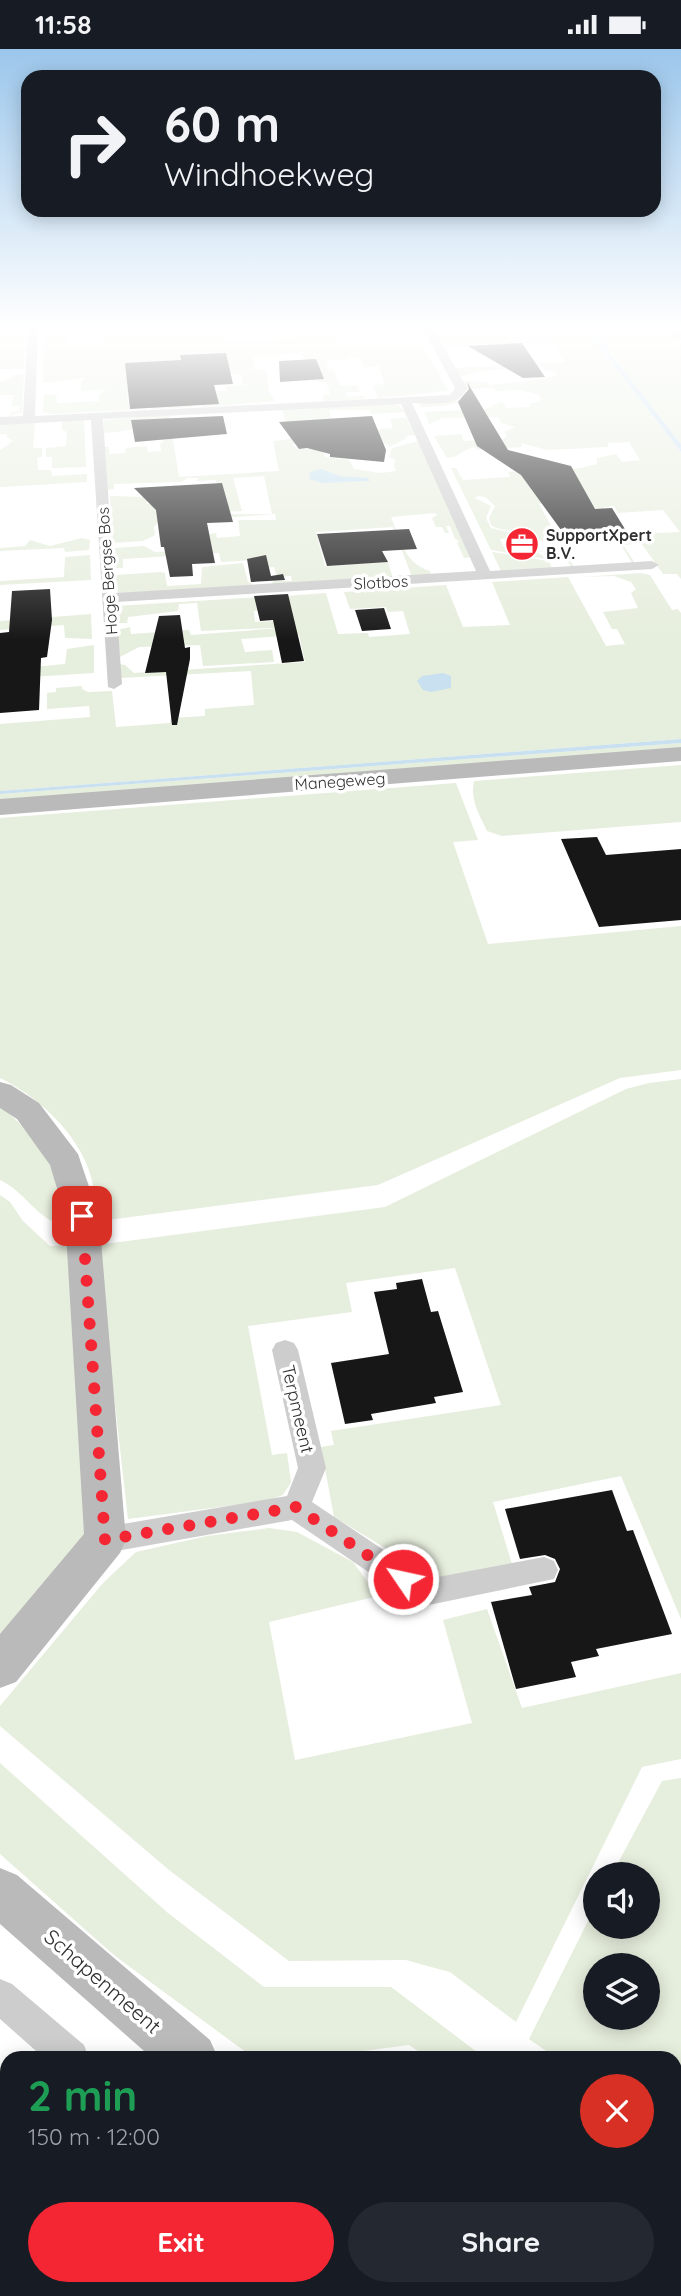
<!DOCTYPE html>
<meta charset="utf-8">
<style>
body{margin:0;font-family:Quicksand,sans-serif;background:#242831;color:#f1f3f6;height:100vh;display:flex;flex-direction:column;font-size:26px;white-space:nowrap}
*{box-sizing:border-box;margin:0}
p{font-size:23px;color:#9ea1a6}
.icon{flex:none;width:38px;height:38px;fill:none;stroke:currentColor;stroke-width:2;stroke-linecap:round;stroke-linejoin:round}
.map{position:relative;flex:1;overflow:hidden}
.side{position:absolute;left:0px;top:2002px;width:682px;height:245px;display:flex;flex-direction:column;background:#171b24;border-radius:21px 21px 0 0;box-shadow:0 4px 18px #0003}
.side>*{flex:none}
.banner{position:absolute;left:21px;top:21px;width:640px;height:147px;border-radius:21px;box-shadow:0 4px 18px #0003;background:#171b24;color:#f1f3f6;overflow:hidden}
.fabs{position:absolute;left:583px;top:1813px;display:grid;gap:14px}
.fabs a{display:grid;place-items:center;width:77px;height:77px;border-radius:50%;background:#171b24;box-shadow:0 4px 18px #0003;font-size:35px}
.pin{position:absolute;display:grid;place-items:center;width:60px;height:60px;color:#fff;margin:-30px;border-radius:14px;box-shadow:0 4px 10px #0006}
.me{position:absolute;width:77px;margin:-38px;rotate:304deg;stroke-linejoin:round;filter:drop-shadow(0 0 5px #0008)}
.turn{display:flex;align-items:center;gap:24px;height:147px;padding:0 28px;font-size:32px}
.turn .icon{width:91px;height:91px;stroke-width:2.5}
.turn b{display:block;font-size:49px;line-height:60px}
.round{display:grid;place-items:center;flex:none;width:74px;height:74px;border-radius:37px;background:#242831}
.summary{display:flex;align-items:center;justify-content:space-between;height:119px;padding:0 28px}
h1{font-size:42px;font-weight:700;line-height:52px;color:#1e9e55}
.button{display:flex;gap:14px;margin-top:auto;padding:14px 28px}
.button a{flex:1;height:80px;border-radius:42px;background:#f42633;color:#fff;font-size:28px;font-weight:700;line-height:80px;text-align:center}
.button a+a{background:#242831;color:#f1f3f6}
.status{display:flex;justify-content:space-between;align-items:center;height:49px;padding:0 35px;background:#171b24;direction:ltr}
.status svg{height:19px;fill:currentColor}
.map>svg:first-child{display:block}
.green{fill:#e6eedd;fill-rule:evenodd}
.water{fill:#c8e0ef}
.building{fill:#171717}
.lines{fill:none;stroke-linecap:round;stroke-linejoin:round}
.street{fill:#cdcdcd;fill-rule:evenodd}
.secondary{fill:#bababa;fill-rule:evenodd}
.route{stroke:#f42633;stroke-width:12;stroke-dasharray:0 21.6}
.labels{text-anchor:middle;dominant-baseline:central;stroke-width:7;stroke-linejoin:round;paint-order:stroke}
.far-poi-label{font-size:16px;font-weight:bold;fill:#303030;stroke:#fff;text-anchor:start}
.far-street-label{font-size:16px;fill:#303030;stroke:#fff}
.street-label{font-size:18px;fill:#303030;stroke:#fff}
.near-street-label{font-size:21px;fill:#303030;stroke:#fff}
</style>
<div class="status"><b>11:58</b><svg viewBox="0 0 49 12"><path d="M0 12V9h3v3zM5 12V6h3v6zM10 12V3h3v9zM15 12V0h3v12zM26 1h20v11H26zM47 4h2v5h-2z"/></svg></div>
<div class="map">
<svg width="681" height="2247" viewBox="0 0 681 2247">
<rect width="100%" height="100%" fill="#fff"/>
<path class="green" d="M5 276H26L24 320H0V282Z
M106 276H130L132 288 172 287 171 276H259L263 287H222L223 292 309 288 306 283 268 287 264 276H330L339 297 421 293 448 342 378 349 373 336 384 335 379 317 364 318 361 308H350V310L326 312 329 320H334L340 337 357 336 360 343H346L347 348 364 347 365 350 324 352 323 346 330 345 326 333H318L312 321H307L302 305 253 308 255 321H266L269 343 275 352 202 358 199 344 226 342V337L243 336 241 325 200 326 190 307 179 308 192 358 153 360 134 341 127 344 129 359 143 360 51 365 43 363 44 346 56 345 57 354 99 352V345L105 342 99 340 81 342V332L85 329 43 334 44 278 47 280 70 278 68 296 103 295V277Z
M430 276H582L681 403V530L677 525H663L635 485 680 483 663 461 618 464 614 457 603 458 609 466 622 475 635 495 623 496 635 514H632L620 494 615 495 602 475 563 453 539 455 574 518H571L558 495 533 490 530 482C516 478 504 485 491 476L489 469 495 457 485 448 478 447 475 449 491 457 486 469 491 479 512 484 511 489 500 490 505 500C519 499 537 499 546 510L491 501 451 419H456L463 431 510 428 508 423 581 419 597 415V409L616 405 622 413 640 411 629 393 608 394V398L547 401 521 394 522 398 480 401 472 398 454 408 447 409 434 387 461 385 464 392 503 390 507 387 504 383 515 378 501 374 498 368 443 369 429 375 424 363 486 360 502 352 506 359 531 358 529 355 541 351 539 346 521 341 496 342 494 339 466 340 463 352 445 357 421 358 419 353 461 348 464 344 462 332 487 333 489 336C512 335 534 331 557 327L554 322H546L541 316 482 322 459 328 454 319 566 313 553 293 443 299Z
M588 276H665L681 293V395Z
M24 325 22 363 8 367 13 363 19 362V357H11L14 346H0V333L12 329 13 326Z
M385 354 398 356 405 363 371 365 369 361H329L334 377 365 381 393 379 390 370 406 368 415 386 406 387 407 389 389 398 388 395 296 393 293 396 297 400H325L323 403 325 408 349 411 354 420 381 424 396 422 394 415 396 411 389 408 392 399 418 392 471 508 464 509 457 494 459 492 455 490 450 477H446L449 484H445L442 478H436L432 469 437 466 435 464 391 468C400 490 404 514 430 522L431 527 412 528 393 478 316 483 325 517 388 513 393 529 269 537 274 532H292L291 527 277 528 274 518 249 520 255 511 221 513 219 504 123 510V519H115L114 499 144 497 155 503 177 502 208 485 216 484 217 489 240 487 238 471H276L275 465 158 474 154 478 155 486 143 492 113 494 110 447 146 448 147 455 204 453 219 447 216 431 196 432 199 429H188L181 433 114 435V440L108 441 105 398H109V405L125 404 126 399 147 397 148 403 161 402 160 394 163 393 161 378C138 377 125 383 104 384V371L169 366 179 428 279 422 273 392 290 390 282 360ZM264 427 272 465H225V463L242 462 233 429Z
M84 371 86 418 52 419V408H46V399L66 397 67 383 62 381V372Z
M35 373 33 399H42V408L37 409 38 421H51L52 427 87 425V433L0 438V401L13 392 7 388V385H0V375Z
M82 489 90 491 89 501 65 503 64 499 0 502V499L25 497 30 491 50 497Z
M492 503 549 512 552 519 501 522Z
M90 506 91 531 0 536V532L64 528 65 508Z
M243 514 248 533 256 537 118 544 115 526 161 523 165 524 167 537 201 535 202 518Z
M642 524 650 526 672 561 678 560 681 564V690L0 742V675L90 668 89 657 47 660V644L56 643V639L82 637V640L88 643 112 642 116 678 170 674 171 669 205 667V660L254 656 251 622 120 629V615L125 616 134 624 305 613 299 586 241 590 245 603 272 601 274 613 203 617 200 596 139 598 120 608 117 581 130 578 131 585 189 581 191 586 293 578 201 582 197 554 179 555 178 562 128 568 127 574H118L116 557 258 548 262 561 254 562 255 573 280 572 272 548 326 544 338 585 368 584 369 588 410 585 403 562 388 563 386 558 350 560 344 543 446 536 463 578 510 576 492 533 568 528 606 597 625 595 617 580H612L603 563 638 559 631 544 636 540 631 533 614 527 580 528Z
M91 565 92 590 65 589 64 576 0 581V572Z
M94 596V624L0 630V621L65 615 67 600Z
M681 694V701L0 755V745Z
M681 716V773L502 787 487 782C479 765 470 751 474 732Z
M456 734 478 791 453 793 488 895 681 877V1021L620 1029 378 1136 92 1173C108 1113 50 1053 0 1029V769Z
M681 1030V1570L621 1427 493 1453 512 1515 435 1529 334 1468 321 1398 334 1396 331 1382 501 1356 455 1219 346 1234 352 1263 248 1277 272 1406 287 1404 291 1433 283 1446 265 1452 128 1470 97 1196 385 1158 626 1040 649 1034Z
M0 1056 34 1088 52 1120 65 1178C33 1167 28 1145 0 1131Z
M0 1146 10 1153 23 1172 50 1197 76 1196 107 1487 0 1595Z
M269 1479 297 1483 353 1513 378 1547 269 1573 295 1711 472 1674 443 1571 487 1560 522 1659 681 1624V1710L642 1718 516 1973 450 1923 431 1918 406 1911 289 1912 169 1821 0 1677V1657L103 1534 136 1503 207 1487Z
M0 1714 168 1864 264 1938H391L485 2009H428L409 1996 340 2005 254 2009 115 1907 0 1805Z
M681 1729V2098L676 2094V2009H556L529 1990 595 1858V1878H648V1825H612L662 1732ZM648 1916V1969H595V1916Z
M151 2240H282L278 2247H147Z
M518 2240H651L661 2247H526Z"/>
<path class="water" d="M582 276H588L681 395V403Z
M321 420 340 427 368 429 370 432 322 434 309 430 310 423Z
M443 624 451 627V639L431 643 423 641 417 632 422 627Z
M681 690V694L0 745V742Z"/>
<path class="building" d="M522 294 545 328 523 329 468 297Z
M226 304 233 335 214 336 219 355 130 360 125 314 181 311 180 306Z
M316 310 324 330 280 333 279 312Z
M467 333 508 401 571 417 595 460 612 459 628 485 574 492 565 478 561 481 521 426 477 397 458 353 469 340Z
M223 367 227 385 135 393 131 371Z
M372 367 386 401 384 413 330 408V405L307 399 299 400 279 373Z
M222 434 233 473 207 474 215 514 192 515 193 527 170 528 164 498H161L156 461 134 439Z
M409 480 417 500 382 502 388 513 327 517 317 485Z
M266 506 271 527 283 525 285 531 251 533 247 510Z
M50 540 52 571 47 608 41 609 39 661 0 664V584L9 583 12 542Z
M288 545 304 612 282 614 273 571 260 572 254 547Z
M384 559 391 580 362 582 355 561Z
M180 566 185 599 190 598V610L177 676H172L166 623 145 624 159 567Z
M597 788 606 806 681 800V871L599 878 561 790Z
M422 1230 431 1263 438 1262 463 1343 434 1348 436 1354 371 1365 373 1371 345 1375 331 1314 389 1305 374 1243 397 1240 396 1234Z
M612 1441 627 1482 633 1481 672 1585 596 1600 599 1607 571 1613 576 1628 516 1640 491 1553 532 1546 529 1538 555 1533 560 1520 555 1510 545 1506 520 1510 505 1460Z"/>
<g class="lines">
<path class="street" d="M28 276H38L35 367 450 346 455 339 421 276H431L467 339C460 359 429 354 412 354L490 522 652 512 659 516 652 520 116 553 122 635 114 640 108 638 91 371 0 376V368L23 367ZM401 355 476 522 115 544 103 370Z
M285 1291 294 1294 298 1301 326 1419 312 1453 427 1530 544 1508 554 1512 558 1521 554 1530 424 1557 414 1554 292 1471 105 1504 95 1500 91 1491 95 1482 105 1478 287 1447 298 1419 272 1301 276 1294Z
M0 1930 12 1935 84 1996 89 2009H44L0 1970Z"/>
<path class="secondary" d="M666 276H681V291L676 289Z
M681 698V712L0 766V750Z
M0 1033 11 1036 39 1054 78 1105 99 1167 126 1491 120 1504 16 1633 0 1639V1585L84 1485 65 1167 50 1116 17 1070 0 1059Z
M0 1819 17 1826 210 1991 218 2009H152L0 1875Z
M676 2198 681 2200V2247H657L653 2240H676Z"/>
</g>
<linearGradient id="sky" x2="0" y2="1"><stop stop-color="#9bc6eb"/><stop offset="0.47" stop-color="#fff"/><stop offset="1" stop-color="#fff" stop-opacity="0"/></linearGradient>
<rect width="681" height="591" fill="url(#sky)"/>
<g class="lines">
<path class="route" d="M82 1167 105 1491 296 1458 403 1530"/>
</g>
<defs>
<g id="office-disc" transform="scale(1.75)"><circle r="9.5" fill="#f42633" stroke="#fff"/><path d="M-6-3h4V-5.5h4V-3h4V5H-6ZM-1-4.5V-3h2v-1.5ZM-6 0V1H6V0Z" fill="#fff"/></g>
</defs>
<g fill-rule="evenodd">
<use href="#office-disc" x="522" y="495"/>
</g>
<g class="labels">
<g class="far-poi-label">
<text x="546" y="486">SupportXpert<tspan x="546" dy="18">B.V.</tspan></text>
</g>
<g class="far-street-label">
<text transform="translate(107 522) rotate(-94)">Hoge Bergse Bos</text>
<text transform="translate(381 533) rotate(-3)">Slotbos</text>
<text transform="translate(340 732) rotate(-4)">Manegeweg</text>
</g>
<g class="street-label">
<text transform="translate(298 1360) rotate(77)">Terpmeent</text>
</g>
<g class="near-street-label">
<text transform="translate(103 1932) rotate(41)">Schapenmeent</text>
</g>
</g>
</svg>
<div class="fabs">
<a><svg class="icon" aria-label="sound" viewBox="0 0 24 24"><path d="M4 9h4l5-4v14l-5-4H4zM17 9q2 3 0 6"/></svg></a>
<a><svg class="icon" aria-label="layers" viewBox="0 0 24 24"><path d="M12 4l9 5-9 5-9-5zM3 14l9 5 9-5"/></svg></a>
</div>
<div class="pin" style="left:82px;top:1167px;background:#d93025"><svg class="icon" aria-label="arrive" viewBox="0 0 24 24"><path d="M6 21V4h12l-3 4 3 4H6"/></svg></div>
<svg class="me" style="left:403px;top:1530px" viewBox="-20 -20 40 40"><circle r="17" fill="#f42633" stroke="#fff" stroke-width="3"/><path d="M0-11L8 9 0 5-8 9z" fill="#fff"/></svg>
<div class="banner">
<div class="turn"><svg class="icon" aria-label="right" viewBox="0 0 24 24"><path d="M7 20v-9h11M14 6l5 5-5 5"/></svg><div><b>60 m</b>Windhoekweg</div></div>
</div>
<section class="side">
<div class="summary"><div><h1>2 min</h1><p>150 m · 12:00</p></div><a class="round" style="background:#d93025;color:#fff"><svg class="icon" aria-label="close" viewBox="0 0 24 24"><path d="M6 6l12 12M18 6L6 18"/></svg></a></div>
<div class="button"><a>Exit</a><a>Share</a></div>
</section>
</div>
